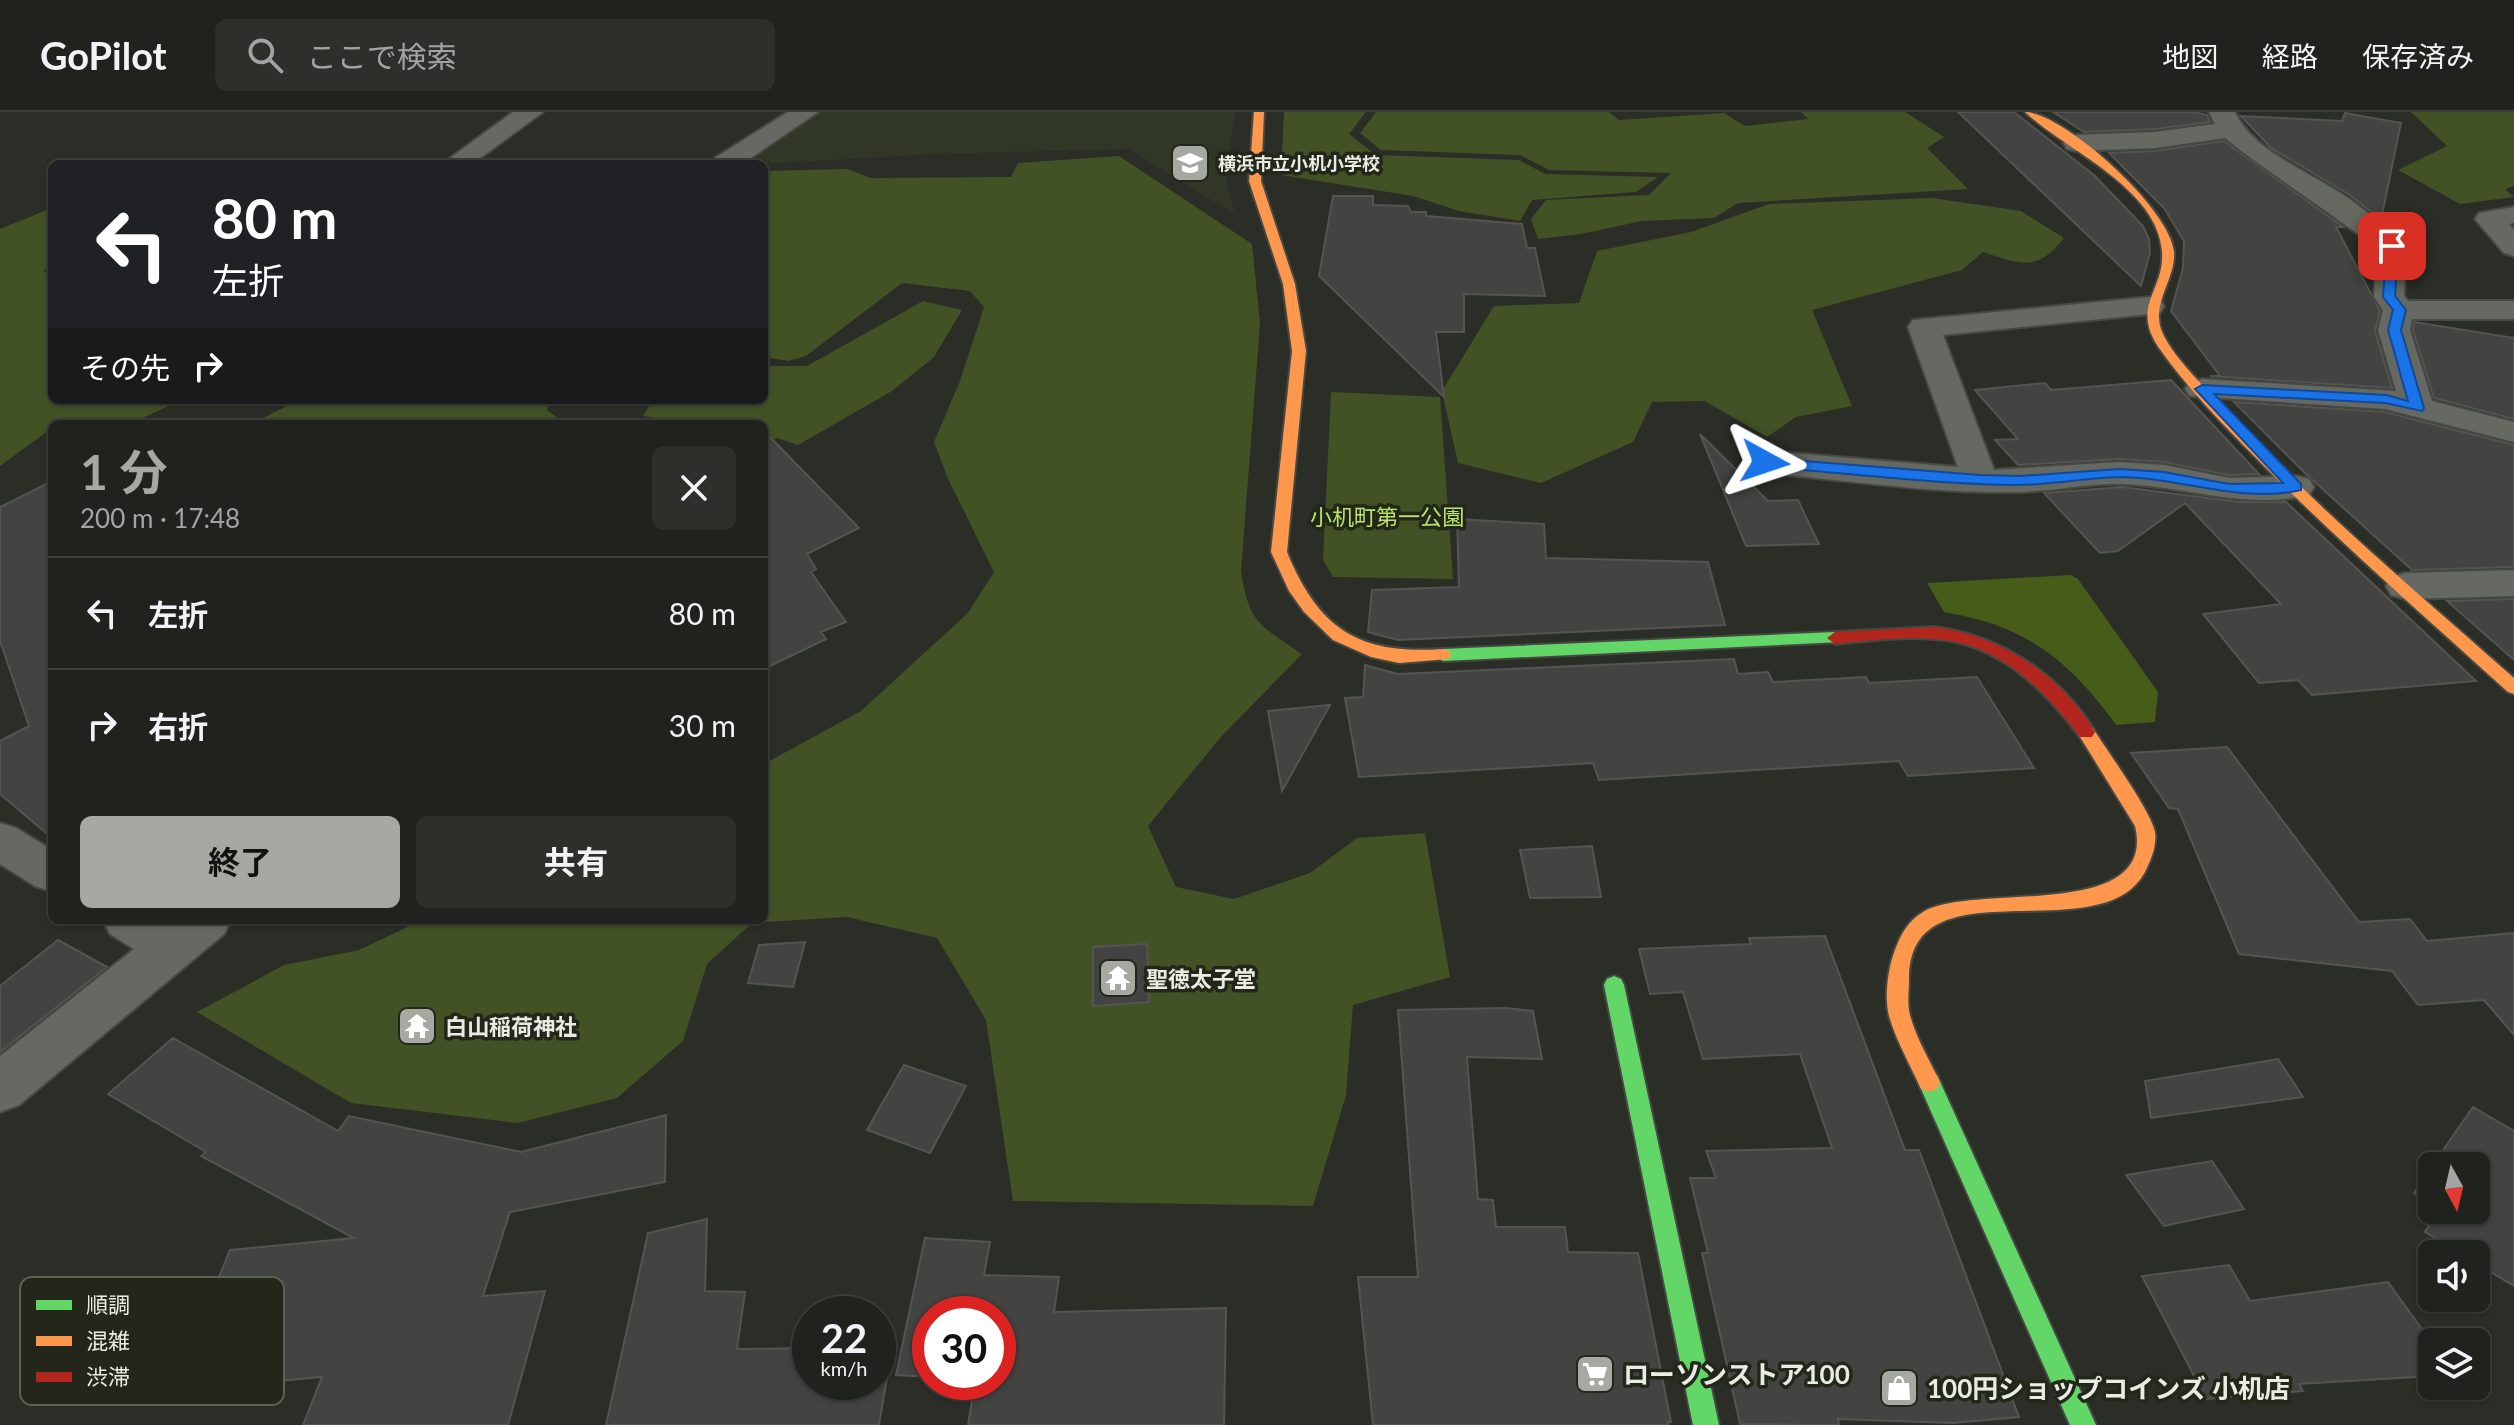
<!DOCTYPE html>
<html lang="ja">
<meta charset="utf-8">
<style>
body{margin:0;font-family:Lato,"Noto Sans JP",sans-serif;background:#2d2f2a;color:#f1f3f6;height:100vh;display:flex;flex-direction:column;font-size:30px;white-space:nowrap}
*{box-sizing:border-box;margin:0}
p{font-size:26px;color:#a2a4a4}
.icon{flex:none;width:44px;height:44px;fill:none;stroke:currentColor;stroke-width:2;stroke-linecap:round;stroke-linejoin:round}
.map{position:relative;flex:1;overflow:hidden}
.sheet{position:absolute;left:48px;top:308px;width:720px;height:504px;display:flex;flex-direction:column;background:#20221d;border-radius:12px;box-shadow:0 2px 6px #0004,0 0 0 2px #3d3f3b}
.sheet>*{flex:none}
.guide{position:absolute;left:48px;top:48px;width:720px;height:244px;border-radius:12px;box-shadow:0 2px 6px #0004,0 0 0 2px #3d3f3b;background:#202124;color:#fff;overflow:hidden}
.needle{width:52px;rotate:172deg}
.buttons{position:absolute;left:2418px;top:1040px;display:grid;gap:16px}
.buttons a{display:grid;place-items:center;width:72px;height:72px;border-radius:12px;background:#20221d;box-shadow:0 2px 6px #0004,0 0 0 2px #3d3f3b;font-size:40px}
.speed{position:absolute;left:792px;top:1184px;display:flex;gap:16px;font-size:40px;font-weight:700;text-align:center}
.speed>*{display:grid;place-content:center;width:104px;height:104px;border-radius:50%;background:#20221d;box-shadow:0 2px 6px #0004,0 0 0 2px #3d3f3b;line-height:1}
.speed small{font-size:20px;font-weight:400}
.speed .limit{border:12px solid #d22;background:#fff;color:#111}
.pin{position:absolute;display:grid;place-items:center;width:68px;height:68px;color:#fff;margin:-34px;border-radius:16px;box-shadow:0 4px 12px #0006}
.me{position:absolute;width:88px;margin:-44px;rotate:95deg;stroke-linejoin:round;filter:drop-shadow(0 0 6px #0008)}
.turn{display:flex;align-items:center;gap:28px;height:168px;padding:0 32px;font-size:36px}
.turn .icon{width:104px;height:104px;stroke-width:2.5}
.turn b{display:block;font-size:56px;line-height:68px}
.then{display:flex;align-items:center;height:76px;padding:0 32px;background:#0003;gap:16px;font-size:30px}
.round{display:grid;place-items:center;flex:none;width:84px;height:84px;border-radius:12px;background:#2d2f2a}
.head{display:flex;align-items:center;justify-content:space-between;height:136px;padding:0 32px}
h1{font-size:48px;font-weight:700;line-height:60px;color:#a6a9a2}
.primary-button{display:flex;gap:16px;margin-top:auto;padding:16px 32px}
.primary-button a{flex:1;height:92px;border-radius:12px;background:#a6a9a2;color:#111;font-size:32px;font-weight:700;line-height:92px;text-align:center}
.primary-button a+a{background:#2d2f2a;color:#f1f3f6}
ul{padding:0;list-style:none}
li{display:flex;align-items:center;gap:24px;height:112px;padding:0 32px;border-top:2px solid #3d3f3b}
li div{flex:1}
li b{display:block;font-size:30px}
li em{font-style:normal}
header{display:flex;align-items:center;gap:48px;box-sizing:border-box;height:112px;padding:0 40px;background:#20221d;border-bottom:2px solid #3d3f3b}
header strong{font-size:38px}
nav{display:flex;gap:44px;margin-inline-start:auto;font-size:28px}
.search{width:560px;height:72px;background:#2d2f2a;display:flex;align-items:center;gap:20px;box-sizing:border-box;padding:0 28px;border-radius:12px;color:#a2a4a4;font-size:30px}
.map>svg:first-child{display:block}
.built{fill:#303726}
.green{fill:#435225}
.water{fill:#485c19}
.building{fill:#434342;stroke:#545453;stroke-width:2}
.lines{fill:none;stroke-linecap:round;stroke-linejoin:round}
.street-casing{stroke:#464843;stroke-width:4}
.fast-casing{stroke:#464843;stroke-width:4}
.slow-casing{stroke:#464843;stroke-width:4}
.jam-casing{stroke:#464843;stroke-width:4}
.street{fill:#666862;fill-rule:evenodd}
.fast{fill:#63d668;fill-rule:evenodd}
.slow{fill:#ff974d;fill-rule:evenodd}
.jam{fill:#b3261e;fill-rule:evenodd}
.route{fill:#1a73e8;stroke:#114b97;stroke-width:2}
.labels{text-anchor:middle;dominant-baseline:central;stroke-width:7;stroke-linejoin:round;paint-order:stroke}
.far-poi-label{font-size:18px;font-weight:bold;fill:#e8ece4;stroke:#22271a;text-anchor:start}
.park-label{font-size:22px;fill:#bae369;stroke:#22271a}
.poi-label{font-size:22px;font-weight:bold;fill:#e8ece4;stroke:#22271a;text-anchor:start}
.near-poi-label{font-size:26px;font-weight:bold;fill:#e8ece4;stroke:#22271a;text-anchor:start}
.key{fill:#22271a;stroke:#5d6257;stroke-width:2}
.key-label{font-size:22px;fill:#e8ece4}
</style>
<header>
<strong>GoPilot</strong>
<div class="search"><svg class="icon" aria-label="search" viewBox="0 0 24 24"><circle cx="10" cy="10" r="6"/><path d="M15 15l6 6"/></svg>ここで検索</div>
<nav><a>地図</a><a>経路</a><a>保存済み</a></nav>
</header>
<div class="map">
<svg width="2514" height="1313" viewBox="0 0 2514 1313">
<rect width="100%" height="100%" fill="#2b2d27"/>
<path class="built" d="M815 0H1235L1226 70 1236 103 1128 37 936 42 764 52 736 50Z"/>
<path class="green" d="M1284 0H1366L1349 22 1376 43 1519 48 1545 62 1658 65 1636 80 1532 88 1520 109 1459 99 1413 84 1281 63Z
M1376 0H1609L1619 8 1724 1 1745 14 1808 7 1801 0H1905L1944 25 1927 36 1968 77 1738 91 1714 106 1642 109 1581 122 1538 127 1531 107 1546 88 1649 83 1671 61 1549 58 1520 43 1381 38 1360 21Z
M2411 0H2514V74L2505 77 2514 85 2460 92 2398 58 2447 34Z
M1119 44 1252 132 1260 211 1241 459C1249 512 1260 513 1302 542L1219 627 1148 714 1176 775 1234 787 1310 761 1357 726 1425 721 1450 865 1353 893 1346 983 1313 1094 1013 1089 986 908 937 826 847 805 752 811 707 852 683 929 617 986 518 1011 351 991 197 900 284 853 359 838 422 808H764V652L861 599 968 501 994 460 948 367 934 330 960 269 984 195 970 179 902 171 806 244 788 249 764 245V59L847 57 871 66 1011 65 1018 51Z
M1932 86 2021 99 2064 126C2037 161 2020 152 1983 140L1962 158 1812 198 1852 294 1796 305 1767 325 1705 289 1652 290 1633 330 1541 371 1458 351 1442 279 1494 194 1579 191 1597 139 1691 120 1769 92Z
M52 96V147L44 160 52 161V288H181L134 310 52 312V316L0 354V117Z
M923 189 962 198 934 245 892 279 798 333 777 326 764 331V312H670L669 308 643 304 653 288H764V254H807Z
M1331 280 1440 285 1453 467 1333 465 1323 448Z
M298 288H550L547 298 565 312H262L258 309Z"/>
<path class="water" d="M2071 463 2078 467 2158 580 2155 610 2116 613C2069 548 2025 513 1944 500L1927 471Z"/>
<path class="building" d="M1958 0H2014L2095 64 2143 114 2149 127 2150 141 2141 174Z
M2053 0H2194L2207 3 2210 10 2155 17 2084 20Z
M2345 1 2401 11 2381 108 2350 83 2271 36 2241 4 2342 9Z
M2224 29 2343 115H2336L2380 199 2375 219 2392 276 2210 264H2220L2171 199 2183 156 2184 129 2164 96 2109 41 2155 39Z
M1333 84H1373V93L1408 94 1411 100H1426V104L1522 112 1527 136H1535L1545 184 1464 182V220H1436L1444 285 1319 164Z
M2414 210 2514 226V307L2434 286 2413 218Z
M2171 268 2259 362 2229 363 2164 350 2119 347 2018 353 1995 328 2018 327 1975 278 2045 271 2051 278Z
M2234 290 2385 300 2514 333V455L2412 458 2306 362Z
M764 319 859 416 807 442 816 457 811 460 846 510 821 520 826 527 764 557Z
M1700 322 1768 389 1798 388 1819 432 1746 434Z
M52 369V726L0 682V629L29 614 0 529V395Z
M2122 375 2239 390H2286L2476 569 2312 583 2298 568 2259 571 2203 502 2281 492 2185 391 2118 439 2100 441 2044 381Z
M1457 407 1544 412 1546 446 1708 450 1725 513 1398 528 1368 520 1372 478 1459 475Z
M2514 487V548L2447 489Z
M1734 547 1738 562 1768 560 1773 570 1866 565 1869 571 1977 565 2034 656 1908 664 1899 649 1599 668 1593 651 1359 665 1345 586 1363 585 1365 553 1398 562Z
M1330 593 1282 679 1268 599Z
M2227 635 2359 810 2410 807 2427 829 2514 821V923L2484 888 2418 893 2392 859 2239 842 2178 697 2169 696 2131 641Z
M1592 734 1601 785 1530 786 1520 738Z
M1825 824 1905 1038H1919L2019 1305 1953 1311 1838 1307 1839 1313 1740 1312 1702 1141H1708L1690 1066H1716L1706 1039 1832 1036 1800 942 1703 947 1683 880 1650 882 1639 837 1751 832 1749 826Z
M58 828 107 855 0 940V874Z
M805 830 793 875 748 871 759 833Z
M1147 832 1149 890 1093 894V835Z
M1507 896 1533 899 1542 947 1467 945 1478 1087 1493 1088 1496 1115H1565L1568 1140 1638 1141 1671 1310H1668L1669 1313H1373L1358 1165H1418L1398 898Z
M173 926 338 1019 349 1004 521 1040 666 1003 665 1070 510 1100 483 1184 545 1179 508 1313H303L322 1265 172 1279 230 1138 354 1126 201 1044 206 1040 108 982Z
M2278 947 2303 985 2151 1006 2145 969Z
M904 953 966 974 930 1041 867 1018Z
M2473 995 2514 1019V1174L2476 1151V1142H2462L2425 1120 2438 1098H2476V1054H2432Z
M2212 1049 2244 1097 2164 1114 2126 1063Z
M2432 1055V1094L2414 1081Z
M707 1107 705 1179 745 1180 737 1237 810 1236V1270H878V1236H892L879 1313H606L648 1121Z
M925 1126 990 1130 984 1163 1059 1165 1054 1200 1226 1196 1224 1313H968L975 1270H998V1202H930V1265L896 1263Z
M2229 1153 2250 1189 2388 1170 2432 1231V1264L2299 1272 2303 1279 2206 1287 2142 1164Z"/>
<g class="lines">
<g class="street-casing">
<path id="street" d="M513 0H543L472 52H442Z
M788 0H818L742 52H711L715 46Z
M2209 0H2235C2253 40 2313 61 2348 86 2366 99 2384 114 2402 128L2406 134 2404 184 2408 189H2514V207H2412L2410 218 2432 289 2514 310V330L2385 297 2190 284 2185 277 2190 270 2202 267 2396 279 2378 218 2383 198 2374 185 2377 137C2328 97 2274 66 2225 26L2155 36 2076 39 2067 37 2063 31 2067 25 2076 23 2155 20 2215 12Z
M2514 95V111L2509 112 2514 118V144L2504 141 2475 107 2479 101Z
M2149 185 2160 187 2164 194 2160 201 1943 223 1994 358 2119 350 2164 353 2229 366 2296 364 2309 367 2314 375 2309 383C2246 398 2185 374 2122 372 2088 371 2054 379 2019 380 1935 382 1849 368 1765 361L1753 357 1747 350 1753 343 1765 339 1958 355 1908 215 1913 208Z
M2514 458V484L2405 487 2391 483 2386 474 2391 465 2405 461Z
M0 711 16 716 52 738V780L35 774 0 752Z
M103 808H231L224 822 19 993 0 1000V944L134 837 110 822Z"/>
</g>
<g class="fast-casing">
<path id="fast" d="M1835 520 1843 526 1841 530 1443 549 1435 543 1443 537Z
M1614 864 1621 867 1624 873 1719 1313H1693L1604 873 1607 867Z
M1929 960 1937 963 2096 1313H2070L1918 970 1921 963Z"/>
</g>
<g class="slow-casing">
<path id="slow" d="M1254 0H1264L1261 69 1295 172 1306 239 1287 440C1319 518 1360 543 1443 537L1449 539 1451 543 1449 547 1399 551 1371 545 1333 528 1304 500 1289 479 1271 440 1292 239 1283 172 1249 69Z
M2025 0C2063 0 2171 97 2174 140 2176 168 2149 193 2163 222 2176 249 2209 279 2229 301 2317 397 2417 480 2514 566V582L2508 580C2424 504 2339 430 2259 349 2224 314 2188 277 2159 236 2130 193 2165 179 2162 139 2157 75 2065 38 2025 0Z
M2086 614 2092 615C2106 637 2151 699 2155 720 2157 734 2151 748 2145 760 2101 842 1909 747 1909 867 1909 878 1907 892 1910 903 1916 926 1930 949 1940 970L1937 977 1929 980 1921 977C1911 954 1896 929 1889 904 1884 885 1888 856 1895 838 1901 822 1908 809 1923 800 1972 770 2158 811 2135 714L2077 620Z"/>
</g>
<g class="jam-casing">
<path id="jam" d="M1935 515C2001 524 2060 562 2095 620L2092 625H2080C2044 577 1998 531 1935 527 1902 524 1868 529 1835 532L1827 526 1835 520Z"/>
</g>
<use href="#street" class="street"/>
<use href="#fast" class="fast"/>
<use href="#slow" class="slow"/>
<use href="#jam" class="jam"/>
</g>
<path class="route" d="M2387 131 2398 134 2395 184 2406 198 2401 218 2424 296 2422 299 2385 291 2214 282 2301 372V378C2240 392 2180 365 2119 365 2084 366 2050 373 2015 373 1932 372 1848 361 1765 355L1758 350 1765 346 1980 363 2020 364 2119 357 2164 360 2229 372 2283 371 2195 277 2202 273 2386 283 2408 289 2388 218 2393 198 2383 185Z"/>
<defs>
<g id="school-square" transform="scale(2)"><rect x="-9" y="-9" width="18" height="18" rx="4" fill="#a6a9a2" stroke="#22271a"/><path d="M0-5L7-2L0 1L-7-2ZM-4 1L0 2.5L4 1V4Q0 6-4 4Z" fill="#fff"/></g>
<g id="temple-square" transform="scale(2)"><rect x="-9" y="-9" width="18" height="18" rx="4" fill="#a6a9a2" stroke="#22271a"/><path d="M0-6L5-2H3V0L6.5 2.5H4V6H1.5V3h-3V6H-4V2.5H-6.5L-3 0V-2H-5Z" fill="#fff"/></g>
<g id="supermarket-square" transform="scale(2)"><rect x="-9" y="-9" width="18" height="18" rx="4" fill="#a6a9a2" stroke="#22271a"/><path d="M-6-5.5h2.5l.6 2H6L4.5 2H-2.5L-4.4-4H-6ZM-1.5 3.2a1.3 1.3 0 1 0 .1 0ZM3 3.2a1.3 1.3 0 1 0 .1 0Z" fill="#fff"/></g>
<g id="shop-square" transform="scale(2)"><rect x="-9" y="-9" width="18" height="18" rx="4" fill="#a6a9a2" stroke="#22271a"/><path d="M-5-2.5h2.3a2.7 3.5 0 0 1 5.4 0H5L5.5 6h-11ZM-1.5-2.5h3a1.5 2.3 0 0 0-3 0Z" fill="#fff"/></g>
</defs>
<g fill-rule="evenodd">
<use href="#school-square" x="1190" y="51"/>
<use href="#temple-square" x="1118" y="866"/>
<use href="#temple-square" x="417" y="914"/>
<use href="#supermarket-square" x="1595" y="1262"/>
<use href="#shop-square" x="1899" y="1276"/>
</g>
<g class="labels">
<g class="far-poi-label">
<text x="1218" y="51">横浜市立小机小学校</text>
</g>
<g class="park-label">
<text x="1387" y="404">小机町第一公園</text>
</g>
<g class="poi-label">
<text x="1146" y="866">聖徳太子堂</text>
<text x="445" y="914">白山稲荷神社</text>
</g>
<g class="near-poi-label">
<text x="1623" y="1262">ローソンストア100</text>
<text x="1927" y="1276">100円ショップコインズ 小机店</text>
</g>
</g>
<rect x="20" y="1165" width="264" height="128" rx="12" class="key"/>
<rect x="36" y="1188" width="36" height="10" fill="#63d668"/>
<rect x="36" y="1224" width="36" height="10" fill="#ff974d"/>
<rect x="36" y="1260" width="36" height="10" fill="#b3261e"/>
<g class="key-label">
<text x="86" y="1201">順調</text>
<text x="86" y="1237">混雑</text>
<text x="86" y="1273">渋滞</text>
</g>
</svg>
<div class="buttons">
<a><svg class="needle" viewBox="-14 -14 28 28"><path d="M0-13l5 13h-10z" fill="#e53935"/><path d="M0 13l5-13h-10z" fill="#a2a4a4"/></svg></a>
<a><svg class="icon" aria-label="sound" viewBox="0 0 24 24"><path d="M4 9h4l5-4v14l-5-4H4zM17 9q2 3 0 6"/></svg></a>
<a><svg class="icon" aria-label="layers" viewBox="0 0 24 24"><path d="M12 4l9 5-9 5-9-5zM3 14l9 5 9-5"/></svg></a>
</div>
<div class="speed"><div>22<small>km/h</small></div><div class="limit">30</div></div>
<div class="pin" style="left:2392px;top:134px;background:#d93025"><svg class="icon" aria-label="arrive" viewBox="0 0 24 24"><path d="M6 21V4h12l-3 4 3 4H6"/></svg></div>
<svg class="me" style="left:1765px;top:350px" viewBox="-20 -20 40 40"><path d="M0-17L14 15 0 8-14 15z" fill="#1a73e8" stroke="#fff" stroke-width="4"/></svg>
<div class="guide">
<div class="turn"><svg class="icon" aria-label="left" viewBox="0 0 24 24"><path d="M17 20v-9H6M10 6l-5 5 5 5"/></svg><div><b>80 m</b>左折</div></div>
<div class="then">その先<svg class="icon" aria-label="right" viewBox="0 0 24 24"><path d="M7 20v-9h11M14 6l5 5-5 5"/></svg></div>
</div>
<section class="sheet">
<div class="head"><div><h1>1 分</h1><p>200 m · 17:48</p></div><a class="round"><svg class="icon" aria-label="close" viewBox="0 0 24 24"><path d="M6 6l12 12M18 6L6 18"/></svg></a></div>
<ul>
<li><svg class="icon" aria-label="left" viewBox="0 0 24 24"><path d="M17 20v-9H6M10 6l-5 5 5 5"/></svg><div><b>左折</b></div><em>80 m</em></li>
<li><svg class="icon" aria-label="right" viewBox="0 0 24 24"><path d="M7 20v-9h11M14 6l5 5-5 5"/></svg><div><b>右折</b></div><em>30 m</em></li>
</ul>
<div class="primary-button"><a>終了</a><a>共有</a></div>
</section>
</div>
